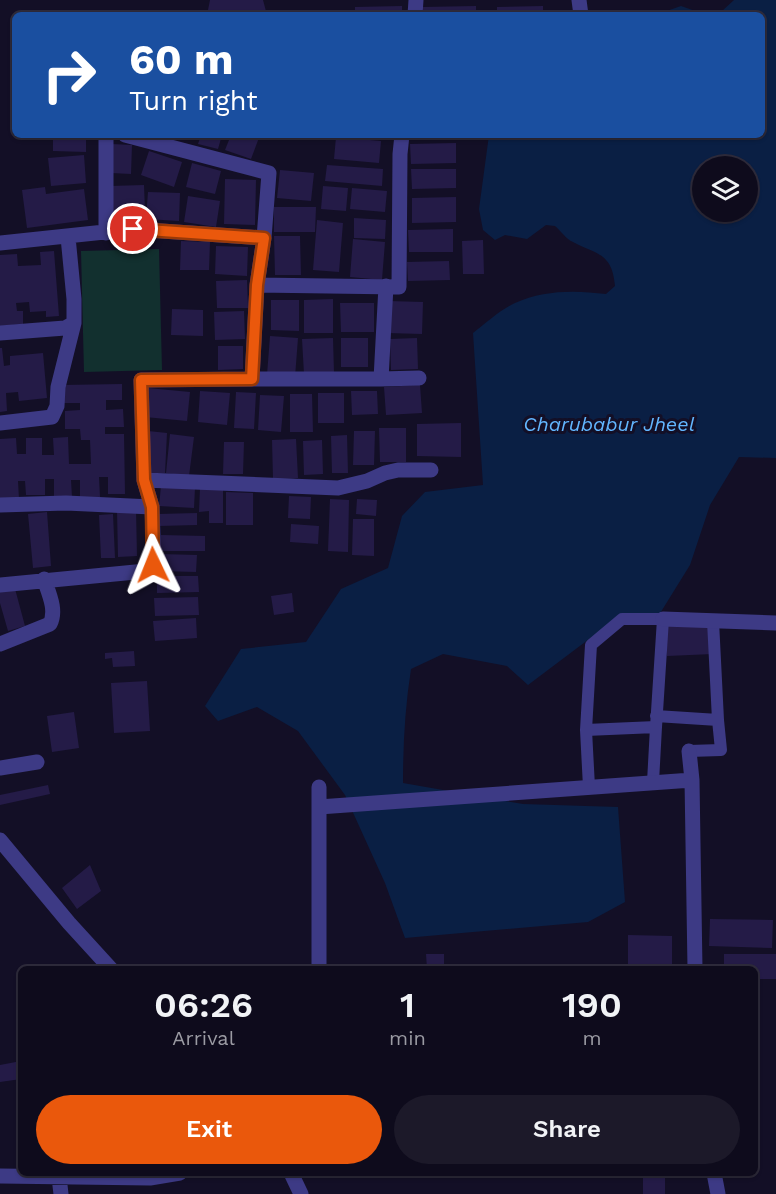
<!DOCTYPE html>
<style>
body{margin:0;font-family:"Work Sans",sans-serif;background:#1c1929;color:#f1f3f6;height:100vh;display:flex;flex-direction:column;font-size:22px;white-space:nowrap}
*{box-sizing:border-box;margin:0}
p{font-size:20px;color:#9b9ba3}
.icon{flex:none;width:33px;height:33px;fill:none;stroke:currentColor;stroke-width:2;stroke-linecap:round;stroke-linejoin:round}
.map{position:relative;flex:1;overflow:hidden}
.panel{position:absolute;left:18px;top:966px;width:740px;height:210px;display:flex;flex-direction:column;background:#0e0b1c;border-radius:9px;box-shadow:0 2px 4px #0004,0 0 0 2px #2e2b3b}
.panel>*{flex:none}
.hud{position:absolute;left:12px;top:12px;width:753px;height:126px;border-radius:9px;box-shadow:0 2px 4px #0004,0 0 0 2px #2e2b3b;background:#1a4fa0;color:#fff;overflow:hidden}
.controls{position:absolute;left:692px;top:156px;display:grid;gap:12px}
.controls a{display:grid;place-items:center;width:66px;height:66px;border-radius:50%;background:#0e0b1c;box-shadow:0 2px 4px #0004,0 0 0 2px #2e2b3b;font-size:30px}
.pin{position:absolute;display:grid;place-items:center;width:51px;height:51px;color:#fff;margin:-26px;border:3px solid #fff;border-radius:50%;box-shadow:0 2px 6px #0007}
.me{position:absolute;width:66px;margin:-33px;rotate:358deg;stroke-linejoin:round;filter:drop-shadow(0 0 4px #0008)}
.turn{display:flex;align-items:center;gap:21px;height:126px;padding:0 18px;font-size:27px}
.turn .icon{width:78px;height:78px;stroke-width:2.5}
.turn b{display:block;font-size:42px;line-height:51px}
.eta{display:flex;justify-content:space-evenly;align-items:center;height:102px;text-align:center}
.eta b{font-size:36px;font-weight:600;line-height:42px}
.primary-button{display:flex;gap:12px;margin-top:auto;padding:12px 18px}
.primary-button a{flex:1;height:69px;border-radius:36px;background:#ea580c;color:#fff;font-size:24px;font-weight:600;line-height:69px;text-align:center}
.primary-button a+a{background:#1c1929;color:#f1f3f6}
.map>svg:first-child{display:block}
.green{fill:#12302f}
.water{fill:#0a1f44;fill-rule:evenodd}
.building{fill:#241b47}
.lines{fill:none;stroke-linecap:round;stroke-linejoin:round}
.service{stroke:#3d3a85;stroke-width:12}
.minor{stroke:#3d3a85;stroke-width:15}
.tertiary{stroke:#3d3a85;stroke-width:15}
.route-casing{stroke:#983908;stroke-width:15}
.route{stroke:#ea580c;stroke-width:10}
.labels{text-anchor:middle;dominant-baseline:central;stroke-width:6;stroke-linejoin:round;paint-order:stroke}
.water-label{font-size:20px;font-style:italic;fill:#62b6ff;stroke:#130f26}
</style>
<div class="map">
<svg width="776" height="1194" viewBox="0 0 776 1194">
<rect width="100%" height="100%" fill="#130f26"/>
<path class="green" d="M159 249 162 370 84 372 81 251Z"/>
<path class="water" d="M734 0H776V458L739 457 710 505 690 565 659 615H621L528 685 507 666 443 654 411 669C405 707 403 745 403 783L523 804 618 807 625 902 588 922 405 938 385 883 345 795 298 731 257 707 218 721 205 706 241 649 306 642 341 589 388 568 402 516 425 492 483 485 473 333C486 323 500 310 515 303 543 290 575 290 606 294L615 286C612 253 598 255 573 242 566 239 561 231 555 226L546 225 527 239 505 235 495 240 483 230 479 209 489 135H762V15H655L681 6 704 14 722 11ZM702 166H747V212H702Z"/>
<path class="building" d="M210 0H263L267 15H207Z
M402 6V15H355V7Z
M476 6V15H423V7Z
M543 6V15H497V7Z
M53 135H86V152L53 151Z
M201 135H222L218 149 198 144Z
M231 135H260L251 159 225 150Z
M413 135H459L460 138 413 139Z
M336 137 381 141 379 163 334 159Z
M456 143V163L411 164 410 144Z
M112 144 132 145 131 174 111 173Z
M149 151 182 162 174 187 141 175Z
M84 155 86 183 51 186 48 158Z
M192 163 221 171 215 194 186 187Z
M327 165 383 169 382 186 325 181Z
M411 169H456V188L412 189Z
M280 170 314 173 311 201 277 198Z
M225 179 256 180 255 225 224 224Z
M144 185 145 211 111 212 110 186Z
M323 186 348 188 346 211 321 209Z
M45 187 46 194 84 189 88 220 27 228 22 190Z
M352 188 387 191 385 212 350 209Z
M148 192 180 193 179 221 146 219Z
M188 196 220 201 216 227 184 222Z
M456 197V222L412 223V198Z
M274 207H316L315 232H274Z
M354 218 386 220 385 239 354 238Z
M317 220 343 223 339 272 313 270Z
M453 229V252H409L408 230Z
M274 236H300L301 275H275Z
M353 239 385 242 382 280 350 277Z
M483 240 484 274H463L462 241Z
M181 241 210 242 209 270H180Z
M216 246 248 247 247 276 215 274Z
M54 251 59 316 46 317V311L30 312 29 302 16 303 17 311H23V324L0 326V255L17 254 18 266 41 265 40 252Z
M449 261 450 280 408 281 407 262Z
M247 280 248 308H217L216 281Z
M333 299V333H304V300Z
M271 300H299V331L271 330Z
M388 301 423 302 422 334 387 333Z
M340 303H374V332H341Z
M172 309 203 310V336L171 335Z
M244 311 245 339 215 340 214 312Z
M270 336 298 338 295 377 267 375Z
M333 338 334 373 304 374 302 339Z
M341 338H368V367H341Z
M417 338 418 369 391 370 390 339Z
M218 346H243V369L218 370Z
M0 348H2L4 366 10 365V356L43 353 47 398 19 401 18 392 6 393 7 411 0 412Z
M122 384V400H106V410L123 409 124 427H105V434H124L125 494H108V477H99L100 497H80V480H71L72 497 54 498V479H45V495H26L25 481H18L19 499H0V439L16 438 17 454H26V438H42V455H54L53 438 68 437 69 464H91L90 440H81L80 429H65V411L80 410V403H62V385Z
M420 385 422 413 386 415 384 387Z
M148 388 190 392 187 421 145 417Z
M200 391 230 393 227 425 198 422Z
M351 391H377L378 414 352 415Z
M236 392 256 393 254 429 234 428Z
M318 393H344V423H318Z
M290 394H312L313 432H290Z
M260 395 284 396 281 432 258 430Z
M461 423V457L417 456V424Z
M379 428H406V462H380Z
M148 431 167 433 165 473H146Z
M354 431H375L374 465H353Z
M170 434 194 437 189 476 166 473Z
M347 435 348 473H332L331 436Z
M296 439 298 478 273 479 272 440Z
M322 440 323 474 304 475 303 441Z
M224 442H244L243 474H223Z
M161 486 195 488 194 508 159 506Z
M200 488H223V523H209V511L199 512Z
M226 492 253 493V525H226Z
M289 496 311 497 310 519 288 518Z
M330 499 349 500 348 552 328 551Z
M357 499 377 500 376 516 356 514Z
M136 509 137 556 118 557 117 510Z
M47 512 51 566 33 568 28 514Z
M197 513V525L158 526V514Z
M113 514 115 558H101L99 515Z
M353 519H374V556L352 555Z
M291 524 319 526 318 544 290 542Z
M161 535 205 536V551H160Z
M160 554 197 555 196 572 160 571Z
M157 576H198L199 592 157 593Z
M14 585 25 626 8 631 0 603V589Z
M292 593 294 612 274 615 271 596Z
M198 597 199 615 155 616 154 598Z
M196 618 197 638 155 641 153 621Z
M711 623 713 654 667 656 665 625Z
M134 651 135 666 113 667 112 658 105 659V653Z
M147 681 150 731 114 733 111 683Z
M74 712 79 748 52 752 47 716Z
M48 785 50 794 0 805V795Z
M90 865 101 891 77 909 62 888Z
M710 919 773 920 772 948 709 946Z
M628 935 672 936V969H628Z
M426 954H444V969H427Z
M724 954H776V979H754V969H724Z
M21 1061V1079L0 1082V1065Z
M643 1174H665V1194H643Z"/>
<g class="lines">
<path class="service" d="M656 716 718 720 713 621
M586 730 591 645 622 619H663L656 727 586 730 589 787
M689 751 721 750 718 720
M653 782 656 727"/>
<path class="minor" d="M579 0 581 15
M415 15 416 0
M106 135V233
M125 135 269 173 264 238
M0 243 133 229 264 238 257 285 252 379 141 380 144 480 338 488 367 481 385 473 398 470H431
M257 285 399 287 400 154 402 135
M0 333 65 328 74 323V299L68 237
M252 379H381L386 286
M381 379 419 378
M0 423 52 417 57 406 58 387 74 323
M0 505 66 503 152 507 144 480
M0 585 146 571 154 565 152 507
M663 619 776 623
M0 644 50 624C57 610 49 594 44 579
M689 751 692 780 695 969
M0 768 37 762
M319 787V969
M319 807 692 780
M714 1173 718 1194
M0 1176 150 1178 180 1173
M59 1177 61 1194"/>
<path class="tertiary" d="M0 840 69 923 111 969
M291 1173 301 1194"/>
</g>
<g class="lines">
<g class="route-casing">
<path id="route" d="M133 229 264 238 257 285 252 379 141 380 144 480 152 507 153 565"/>
</g>
<use href="#route" class="route"/>
</g>
<g class="labels">
<g class="water-label">
<text x="609" y="424">Charubabur Jheel</text>
</g>
</g>
</svg>
<div class="controls">
<a><svg class="icon" aria-label="layers" viewBox="0 0 24 24"><path d="M12 4l9 5-9 5-9-5zM3 14l9 5 9-5"/></svg></a>
</div>
<div class="pin" style="left:133px;top:229px;background:#d93025"><svg class="icon" aria-label="arrive" viewBox="0 0 24 24"><path d="M6 21V4h12l-3 4 3 4H6"/></svg></div>
<svg class="me" style="left:153px;top:565px" viewBox="-20 -20 40 40"><path d="M0-17L14 15 0 8-14 15z" fill="#ea580c" stroke="#fff" stroke-width="4"/></svg>
<div class="hud">
<div class="turn"><svg class="icon" aria-label="right" viewBox="0 0 24 24"><path d="M7 20v-9h11M14 6l5 5-5 5"/></svg><div><b>60 m</b>Turn right</div></div>
</div>
<section class="panel">
<div class="eta">
<div><b>06:26</b><p>Arrival</p></div>
<div><b>1</b><p>min</p></div>
<div><b>190</b><p>m</p></div>
</div>
<div class="primary-button"><a>Exit</a><a>Share</a></div>
</section>
</div>
